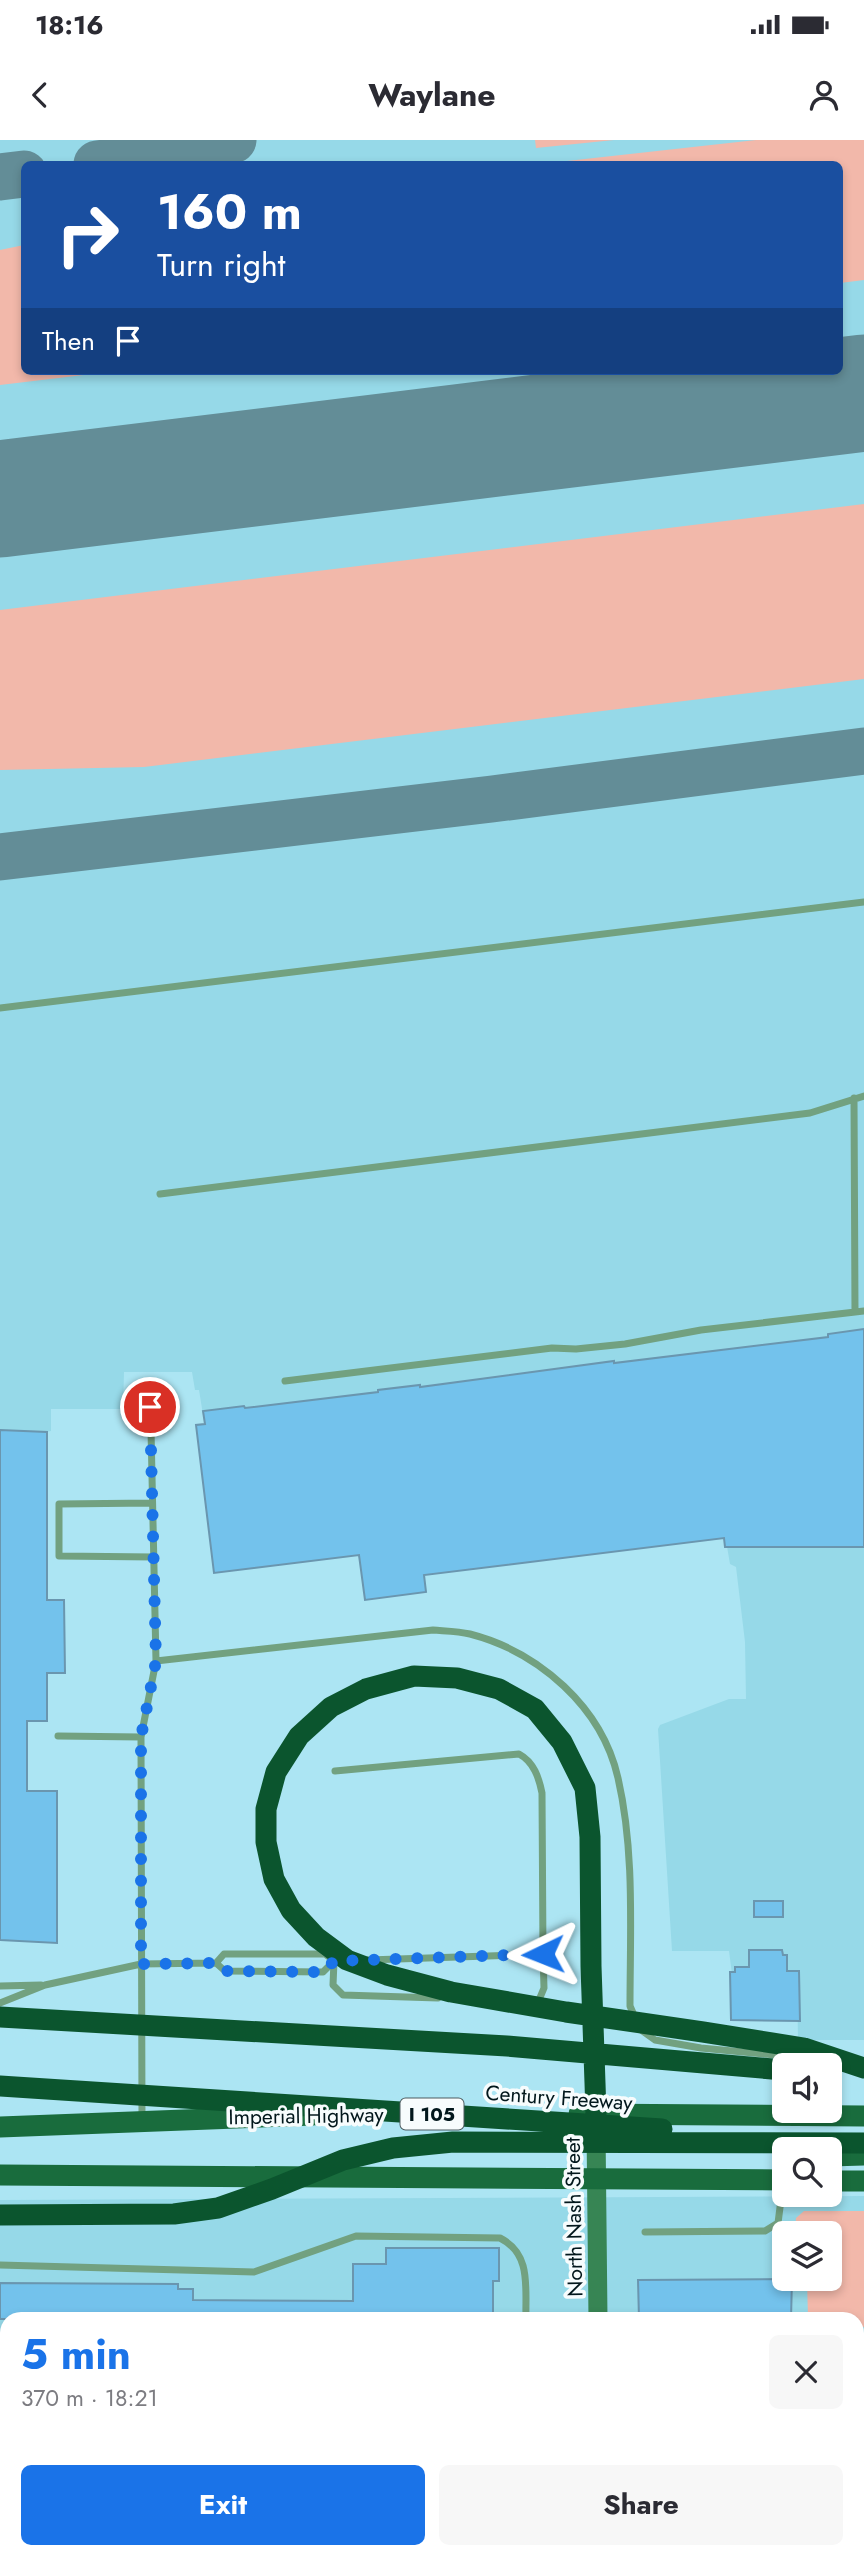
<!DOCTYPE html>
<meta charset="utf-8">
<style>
body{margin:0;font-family:Jost,sans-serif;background:#f7f7f7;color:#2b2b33;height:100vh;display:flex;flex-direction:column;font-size:26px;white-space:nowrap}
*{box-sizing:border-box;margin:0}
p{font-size:23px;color:#7c7c81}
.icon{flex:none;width:38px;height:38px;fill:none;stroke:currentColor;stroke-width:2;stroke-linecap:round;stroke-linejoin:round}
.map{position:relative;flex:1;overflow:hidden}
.panel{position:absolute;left:0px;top:2172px;width:864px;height:247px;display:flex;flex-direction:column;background:#fff;border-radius:21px 21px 0 0;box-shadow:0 4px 10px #0003}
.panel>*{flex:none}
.top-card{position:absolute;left:21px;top:21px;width:822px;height:214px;border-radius:10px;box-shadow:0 4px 10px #0003;background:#1a4fa0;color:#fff;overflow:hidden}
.fabs{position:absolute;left:772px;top:1913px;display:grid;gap:14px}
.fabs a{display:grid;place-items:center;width:70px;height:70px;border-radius:10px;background:#fff;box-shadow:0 4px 10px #0003;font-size:35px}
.pin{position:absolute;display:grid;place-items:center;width:60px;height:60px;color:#fff;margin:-30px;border:4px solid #fff;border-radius:50%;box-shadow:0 2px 7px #0007}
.me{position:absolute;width:77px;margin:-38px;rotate:268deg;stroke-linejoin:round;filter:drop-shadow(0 0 5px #0008)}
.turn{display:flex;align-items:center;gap:24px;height:147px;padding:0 21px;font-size:32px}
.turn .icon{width:91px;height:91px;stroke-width:2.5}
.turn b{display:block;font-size:49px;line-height:60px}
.then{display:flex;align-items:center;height:66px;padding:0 21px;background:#0003;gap:14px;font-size:26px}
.round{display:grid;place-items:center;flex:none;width:74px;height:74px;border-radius:10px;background:#f7f7f7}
.head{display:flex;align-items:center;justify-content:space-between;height:119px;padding:0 21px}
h1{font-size:42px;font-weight:700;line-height:52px;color:#1a73e8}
.cta{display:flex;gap:14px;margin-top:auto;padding:14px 21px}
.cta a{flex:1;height:80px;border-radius:10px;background:#1a73e8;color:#fff;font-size:28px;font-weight:700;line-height:80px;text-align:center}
.cta a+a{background:#f7f7f7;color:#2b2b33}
.status{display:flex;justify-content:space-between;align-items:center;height:49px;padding:0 35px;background:#fff;direction:ltr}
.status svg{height:19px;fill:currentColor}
header{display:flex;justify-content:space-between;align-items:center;height:91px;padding:0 21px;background:#fff;font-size:32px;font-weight:700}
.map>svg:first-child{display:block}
.built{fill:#96d9e8;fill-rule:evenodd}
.green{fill:#f2b8aa}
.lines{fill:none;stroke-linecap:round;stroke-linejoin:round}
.taxiway{stroke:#638d97;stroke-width:47}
.runway{stroke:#638d97;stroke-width:117}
.building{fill:#73c2ec;stroke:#6a96af;stroke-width:2}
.lane{stroke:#72a180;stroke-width:7}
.secondary{stroke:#378554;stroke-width:19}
.primary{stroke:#196c3d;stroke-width:21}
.highway{stroke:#0b552e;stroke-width:21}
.route{stroke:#1a73e8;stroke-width:12;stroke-dasharray:0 21.6}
.labels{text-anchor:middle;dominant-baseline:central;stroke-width:7;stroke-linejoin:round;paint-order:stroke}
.shield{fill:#f7fcfd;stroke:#4c5c60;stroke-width:2}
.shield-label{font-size:19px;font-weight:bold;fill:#02171c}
.street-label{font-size:21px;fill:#02171c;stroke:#f7fcfd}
</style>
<div class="status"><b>18:16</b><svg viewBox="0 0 49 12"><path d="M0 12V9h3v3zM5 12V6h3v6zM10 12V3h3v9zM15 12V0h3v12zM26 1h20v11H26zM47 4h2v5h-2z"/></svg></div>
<header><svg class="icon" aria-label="back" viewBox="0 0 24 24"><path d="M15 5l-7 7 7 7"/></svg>Waylane<svg class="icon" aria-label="person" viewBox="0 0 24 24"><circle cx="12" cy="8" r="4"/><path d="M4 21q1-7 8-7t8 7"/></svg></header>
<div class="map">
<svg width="864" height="2418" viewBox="0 0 864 2418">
<rect width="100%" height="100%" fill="#ace5f3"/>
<path class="built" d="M0 0H864V1900H798L797 1834H732L729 1811H672L658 1589 660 1585 729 1559H746L745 1502 736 1427 730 1424 722 1377 205 1287 199 1250H195L192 1232H124L123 1269H51V1291L45 1292V1301H0ZM24 24H840V231H24Z
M864 2056V2418H0V2060ZM784 2093H830V2138H784ZM7 2179H858V2412H7Z"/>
<path class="green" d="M535 0H614L536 8Z
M756 0H864V140L840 143V24H540Z
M24 105V231H117L0 245V110Z
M864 364V539L144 627 0 630V470Z
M804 2071H864V2187H858V2179H808L807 2139 830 2138V2093H795L796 2078Z"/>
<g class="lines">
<path class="taxiway" d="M97 24 203 10 233 0
M0 37 24 34
M0 717 492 659 864 611"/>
<path class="runway" d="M0 359 864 253"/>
</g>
<path class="building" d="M864 1189V1407H725L724 1398 424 1435 426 1452 365 1460 359 1415 214 1433 196 1285 205 1284 203 1271 244 1266 245 1268 378 1252V1250L420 1245V1247L614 1221V1223L828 1197V1194Z
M0 1290 47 1292V1460H64L65 1533H47V1581H27V1651H57V1803L0 1800Z
M754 1761H783V1777H754Z
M749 1810H782L783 1815H787V1831H799L800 1881 731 1880 730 1832H735V1827H749Z
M386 2108H499V2141H493V2179H0V2143L178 2144V2149H193V2160L353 2161V2124H386Z
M792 2139 791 2179H639L638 2140Z"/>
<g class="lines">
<path class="lane" d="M0 868 864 762
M854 958 855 1172
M160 1054 810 973 864 956
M285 1241 552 1208 576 1209 625 1204 701 1190 864 1171
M152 1363 59 1364V1416L154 1417
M156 1521 433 1490C445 1491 458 1491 470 1494 539 1512 602 1567 618 1638 635 1712 630 1791 630 1866L636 1880
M58 1596 141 1597
M335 1631 519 1614C534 1622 539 1638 542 1653L543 1814 368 1820
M334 1821 333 1845 343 1855 438 1858
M216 1823 224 1814H325L329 1817
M0 1846 41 1845
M533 1860H539L544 1848 543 1814
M0 1863 45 1845 141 1824 216 1823 225 1831 323 1832 334 1821
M641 1890 655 1900 701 1908 796 1917
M142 1981 141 1597 156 1521 150 1243
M645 2092 765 2091 778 2083 783 2044
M0 2125 254 2132 356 2096 500 2098C532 2114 525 2148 526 2179
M858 2259H864
M602 2416H864"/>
<path class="secondary" d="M596 1989 598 2179
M601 2412V2418"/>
<path class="primary" d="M579 1974 864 1976
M0 1987 313 1975
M830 2016 864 2015
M0 2035 784 2040
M830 2041H864"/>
<path class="highway" d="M0 1877 507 1906 784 1930
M0 1946 662 1989
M596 1974 595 1943 591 1826 590 1697 585 1648 562 1602 535 1569 499 1549 457 1538 414 1536 366 1549 331 1567 299 1596 276 1632 266 1669V1702L274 1739 291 1770 316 1797 347 1820 387 1835 451 1852 566 1872 703 1892 804 1908 864 1928
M0 2075 174 2074 218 2068 272 2049 343 2020 393 2008 453 2002 864 2003"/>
</g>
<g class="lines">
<path class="route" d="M150 1267 156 1521 141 1597V1824L216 1823 225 1831 323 1832 334 1821 543 1814"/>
</g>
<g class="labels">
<rect class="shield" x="400.5" y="1958.5" width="63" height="31" rx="5"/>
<g class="shield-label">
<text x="432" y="1974">I 105</text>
</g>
<g class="street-label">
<text transform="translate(559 1958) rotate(4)">Century Freeway</text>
<text transform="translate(306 1976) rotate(-1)">Imperial Highway</text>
<text transform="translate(574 2077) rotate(-91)">North Nash Street</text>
</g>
</g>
</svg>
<div class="fabs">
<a><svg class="icon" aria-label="sound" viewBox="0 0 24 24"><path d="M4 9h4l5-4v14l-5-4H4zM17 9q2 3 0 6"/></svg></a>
<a><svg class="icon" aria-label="search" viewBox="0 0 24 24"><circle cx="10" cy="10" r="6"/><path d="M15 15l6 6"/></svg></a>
<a><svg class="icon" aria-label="layers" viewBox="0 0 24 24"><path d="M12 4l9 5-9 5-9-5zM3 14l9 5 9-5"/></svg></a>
</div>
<div class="pin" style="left:150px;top:1267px;background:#d93025"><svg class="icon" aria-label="arrive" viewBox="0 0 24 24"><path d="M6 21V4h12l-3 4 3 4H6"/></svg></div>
<svg class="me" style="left:543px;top:1814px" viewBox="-20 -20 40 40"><path d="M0-17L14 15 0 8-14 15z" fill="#1a73e8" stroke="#fff" stroke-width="4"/></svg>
<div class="top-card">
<div class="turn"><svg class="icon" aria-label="right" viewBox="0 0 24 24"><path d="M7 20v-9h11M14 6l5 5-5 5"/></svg><div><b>160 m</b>Turn right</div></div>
<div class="then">Then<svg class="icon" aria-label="arrive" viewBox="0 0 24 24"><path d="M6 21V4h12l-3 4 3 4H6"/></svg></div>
</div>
<section class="panel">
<div class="head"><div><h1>5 min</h1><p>370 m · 18:21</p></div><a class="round"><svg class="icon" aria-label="close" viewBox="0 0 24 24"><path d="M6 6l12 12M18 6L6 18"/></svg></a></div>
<div class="cta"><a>Exit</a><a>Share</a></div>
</section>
</div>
